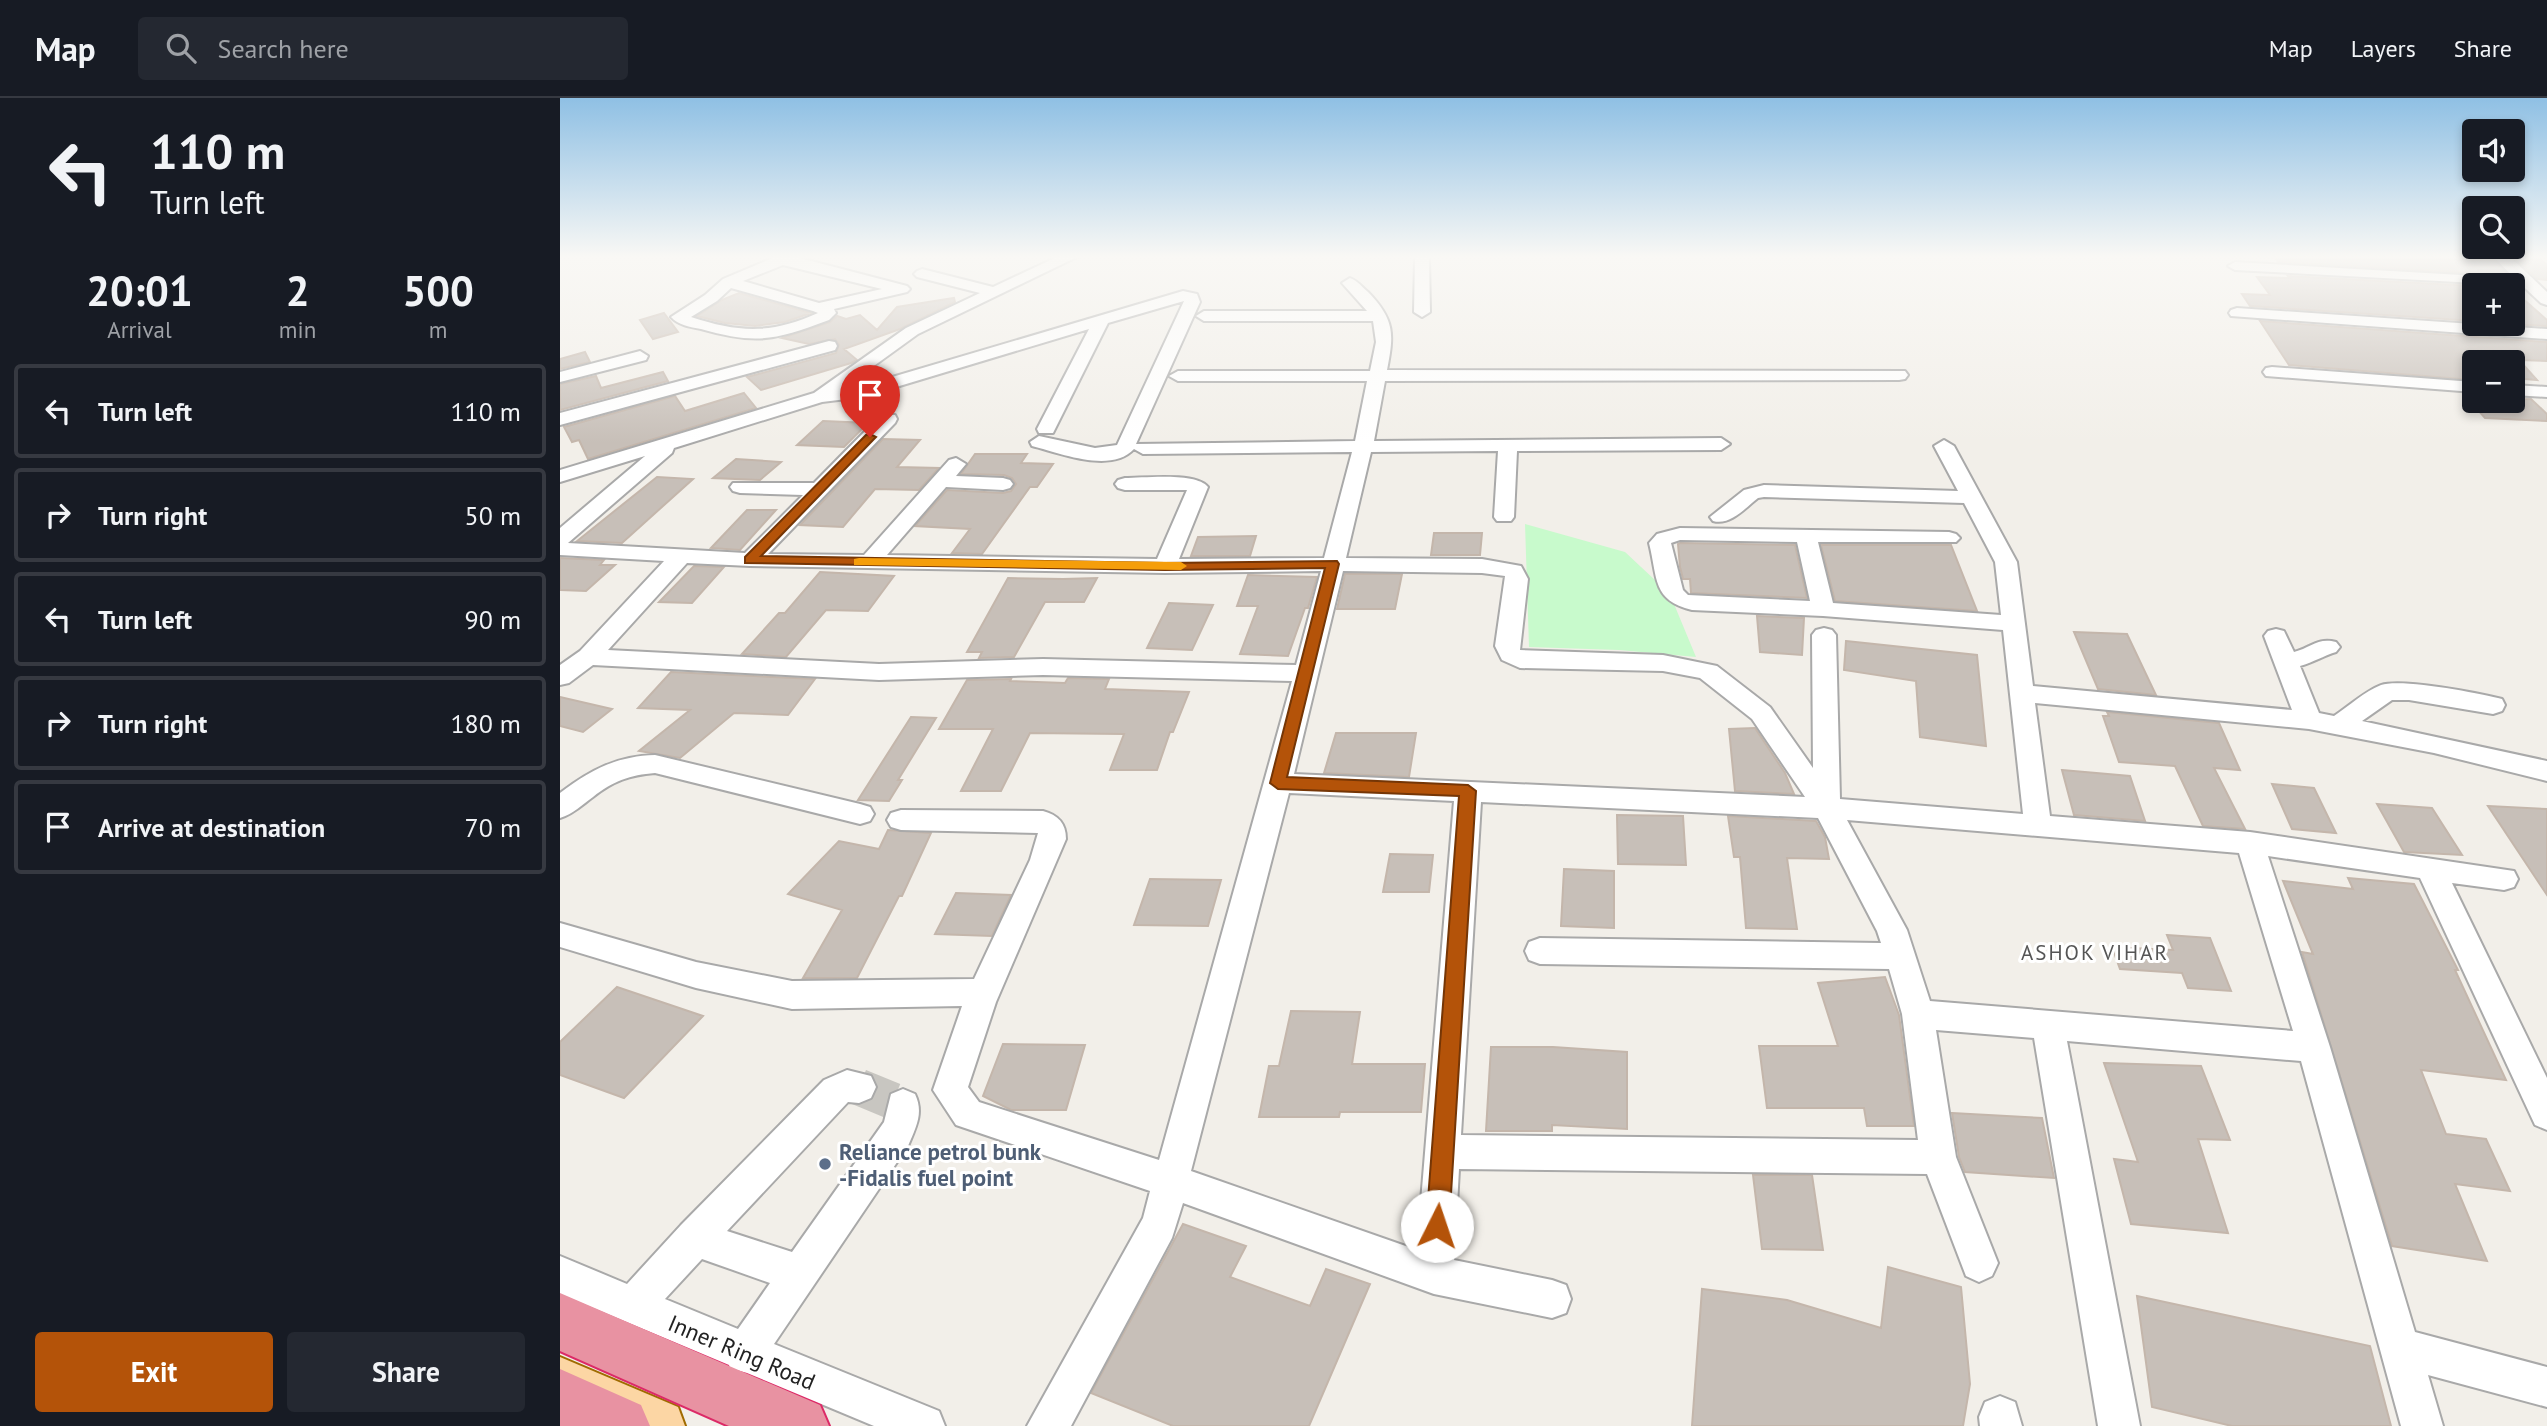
<!DOCTYPE html>
<meta charset="utf-8">
<style>
body{margin:0;font-family:"PT Sans",sans-serif;background:#242831;color:#f1f3f6;height:100vh;display:flex;flex-direction:column;font-size:26px;white-space:nowrap}
*{box-sizing:border-box;margin:0}
p{font-size:23px;color:#9ea1a6}
.icon{flex:none;width:38px;height:38px;fill:none;stroke:currentColor;stroke-width:2;stroke-linecap:round;stroke-linejoin:round}
.map{position:relative;flex:1;overflow:hidden}
.details{display:flex;flex-direction:column;background:#171b24;width:560px}
.details>*{flex:none}
.guide{background:#171b24;color:#f1f3f6;overflow:hidden}
.tools{position:absolute;left:1902px;top:21px;display:grid;gap:14px}
.tools a{display:grid;place-items:center;width:63px;height:63px;border-radius:7px;background:#171b24;box-shadow:0 4px 10px #0003;font-size:35px}
.pin{position:absolute;display:grid;place-items:center;width:60px;height:60px;color:#fff;margin:-72px -30px;border-radius:50% 50% 50% 0;rotate:-45deg;box-shadow:0 0 7px #0007}
.pin .icon{rotate:45deg}
.me{position:absolute;width:77px;margin:-38px;rotate:4deg;stroke-linejoin:round;filter:drop-shadow(0 0 5px #0008)}
.turn{display:flex;align-items:center;gap:24px;height:147px;padding:0 35px;font-size:32px}
.turn .icon{width:91px;height:91px;stroke-width:2.5}
.turn b{display:block;font-size:49px;line-height:60px}
.eta{display:flex;justify-content:space-evenly;align-items:center;height:119px;text-align:center}
.eta b{font-size:42px;font-weight:700;line-height:49px}
.action{display:flex;gap:14px;margin-top:auto;padding:14px 35px}
.action a{flex:1;height:80px;border-radius:7px;background:#b45309;color:#fff;font-size:28px;font-weight:700;line-height:80px;text-align:center}
.action a+a{background:#242831;color:#f1f3f6}
ul{padding:0;list-style:none}
li{display:flex;align-items:center;gap:21px;height:94px;margin:0 14px 10px;padding:0 21px;border:4px solid #363941;border-radius:7px}
li div{flex:1}
li b{display:block;font-size:26px}
li em{font-style:normal}
header{display:flex;align-items:center;gap:42px;box-sizing:border-box;height:98px;padding:0 35px;background:#171b24;border-bottom:2px solid #363941}
header strong{font-size:33px}
nav{display:flex;gap:38px;margin-inline-start:auto;font-size:24px}
.search{width:490px;height:63px;background:#242831;display:flex;align-items:center;gap:18px;box-sizing:border-box;padding:0 24px;border-radius:7px;color:#9ea1a6;font-size:26px}
main{display:flex;flex:1;min-height:0}
.map>svg:first-child{display:block}
.park{fill:#c8facc}
.building{fill:#c7bfb8;stroke:#c4b6ab;stroke-width:2}
.lines{fill:none;stroke-linecap:round;stroke-linejoin:round}
.minor-tunnel{stroke:#c8c6c1;stroke-width:37;stroke-dasharray:37 18;stroke-linecap:butt}
.minor-casing{stroke:#a9a9a9;stroke-width:4}
.major-casing{stroke:#a06b00;stroke-width:4}
.highway-casing{stroke:#dc2a67;stroke-width:4}
.minor{fill:#fff;fill-rule:evenodd}
.major{fill:#fcd6a4;fill-rule:evenodd}
.highway{fill:#e892a2;fill-rule:evenodd}
.route{fill:#b45309;stroke:#753606;stroke-width:2}
.slow{fill:#f59e0b}
.service-dot{fill:#5c6f8a;stroke:#fff;stroke-width:2.5}
.labels{text-anchor:middle;dominant-baseline:central;stroke-width:6;stroke-linejoin:round;paint-order:stroke}
.neighbourhood-label{font-size:21px;letter-spacing:2px;fill:#555;stroke:#fff}
.near-service-label{font-size:23px;font-weight:bold;fill:#4e5e75;stroke:#fff;text-anchor:start}
.near-street-label{font-size:23px;fill:#222;stroke:#fff}
</style>
<header>
<strong>Map</strong>
<div class="search"><svg class="icon" aria-label="search" viewBox="0 0 24 24"><circle cx="10" cy="10" r="6"/><path d="M15 15l6 6"/></svg>Search here</div>
<nav><a>Map</a><a>Layers</a><a>Share</a></nav>
</header>
<main>
<section class="details">
<div class="guide">
<div class="turn"><svg class="icon" aria-label="left" viewBox="0 0 24 24"><path d="M17 20v-9H6M10 6l-5 5 5 5"/></svg><div><b>110 m</b>Turn left</div></div>
</div>
<div class="eta">
<div><b>20:01</b><p>Arrival</p></div>
<div><b>2</b><p>min</p></div>
<div><b>500</b><p>m</p></div>
</div>
<ul>
<li><svg class="icon" aria-label="left" viewBox="0 0 24 24"><path d="M17 20v-9H6M10 6l-5 5 5 5"/></svg><div><b>Turn left</b></div><em>110 m</em></li>
<li><svg class="icon" aria-label="right" viewBox="0 0 24 24"><path d="M7 20v-9h11M14 6l5 5-5 5"/></svg><div><b>Turn right</b></div><em>50 m</em></li>
<li><svg class="icon" aria-label="left" viewBox="0 0 24 24"><path d="M17 20v-9H6M10 6l-5 5 5 5"/></svg><div><b>Turn left</b></div><em>90 m</em></li>
<li><svg class="icon" aria-label="right" viewBox="0 0 24 24"><path d="M7 20v-9h11M14 6l5 5-5 5"/></svg><div><b>Turn right</b></div><em>180 m</em></li>
<li><svg class="icon" aria-label="arrive" viewBox="0 0 24 24"><path d="M6 21V4h12l-3 4 3 4H6"/></svg><div><b>Arrive at destination</b></div><em>70 m</em></li>
</ul>
<div class="action"><a>Exit</a><a>Share</a></div>
</section>
<div class="map">
<svg width="1987" height="1328" viewBox="0 0 1987 1328">
<rect width="100%" height="100%" fill="#f2efe9"/>
<path class="park" d="M965 426 1065 454 1096 483 1114 506 1136 559 1059 552 969 549Z"/>
<path class="building" d="M1715 159H1932L1948 177 1718 164Z
M1954 159H1978L1987 167V182L1977 181Z
M1728 178 1914 188V223L1690 208 1682 196 1710 197 1697 179 1730 180Z
M1953 192 1987 222V228L1948 226H1953Z
M179 195 251 215 225 224 195 228 165 225 137 218 162 202Z
M394 200 395 204 340 231 284 251 297 262 291 265 201 292 187 279 276 255 279 247 275 241 249 246 222 240 270 224 277 218 286 221 300 217 317 232 337 209Z
M104 215 118 234 93 241 80 222Z
M1700 223 1987 244V263L1959 262 1977 282 1953 280V264H1914V282L1729 267Z
M25 254 30 264 0 271V261Z
M103 274 108 283 0 312V286L36 278 41 290Z
M184 295 196 310 28 361 19 342 12 344 4 329 115 298 125 313Z
M1904 296H1914V303L1971 301 1987 316V323L1925 320Z
M263 323 308 325 284 349 237 347Z
M323 341 360 342 337 369 379 370 359 392 315 391 283 429 240 427Z
M415 356H467L461 365 493 366 477 389H470L422 456 392 455 410 431 355 428 387 392 443 395 451 393 456 386 452 380 444 377 401 376Z
M176 361 221 364 200 382 153 380Z
M97 379 133 381 62 445 17 443Z
M187 412H216L180 452 151 450Z
M874 435H922L920 457H871Z
M696 438 690 458H631L638 439Z
M1120 445 1235 447 1247 500 1131 495 1130 481H1123L1120 469 1118 446Z
M1261 447H1391L1417 513 1275 503Z
M0 460 44 462 40 467H55L26 493 0 492Z
M134 468 164 469 132 505 99 504Z
M260 474 334 478 308 513 266 512 226 559 182 556 219 515H225Z
M785 476H842L835 511H777Z
M688 477 757 479 748 510H745L728 558 680 556 698 508H677Z
M448 480 503 481 537 480 524 504H485L454 559 419 560 422 554H407Z
M609 505 653 507 632 552 587 550Z
M1197 518 1244 520 1242 557 1200 554Z
M1514 534 1567 536 1596 597 1538 591Z
M1286 543 1417 557 1426 648 1360 639 1356 583 1284 572Z
M111 574 255 581 228 617 174 615 120 660 79 653 130 612 78 610Z
M508 580 549 581 545 591 629 594 613 634H610L597 672H550L564 636 470 635 441 693H401L433 631H379L407 582 451 581 450 583 505 585Z
M0 599 52 611 23 634 0 628Z
M1547 614 1659 625 1680 672 1654 670 1685 731 1643 728 1615 668 1559 664 1543 618H1549Z
M351 619 376 620 338 682H342L329 703 298 702Z
M1195 630 1225 675 1234 696 1175 693 1169 631Z
M776 635H856L849 679 764 675Z
M1502 672 1570 678 1585 723 1514 717Z
M1712 686 1754 690 1776 735 1732 731Z
M1817 706 1872 710 1902 757 1844 754Z
M1928 708 1987 711V797Z
M1057 717 1123 718 1126 767 1058 766Z
M1168 718 1256 723 1265 739 1269 761 1227 760 1237 831 1186 830 1180 759H1174Z
M328 732 371 735 342 798H339L297 880H243L282 812 228 796 279 743 319 751Z
M830 756 873 757 869 794H823Z
M1004 771 1054 773V830L1001 828Z
M1788 780 1854 786 1898 872H1895L1946 982 1861 972 1886 1036 1926 1041 1950 1093 1895 1086 1927 1163 1832 1148 1742 854 1753 856 1723 783 1793 791Z
M590 781 661 782 648 828 574 827Z
M396 795 451 797 432 838 375 836Z
M1607 837 1650 840 1671 893 1628 890 1622 875 1560 871 1552 849 1613 852Z
M1325 879 1339 917 1354 1028H1307L1304 1010H1207L1199 948H1278L1258 885Z
M57 889 143 918 64 1000 0 977V944Z
M731 913 800 914 792 966H865L861 1014H780L779 1019H699L709 968H719Z
M443 946 525 947 506 1012H451L423 998Z
M931 949H993L1067 954V1031L992 1027V1033H926Z
M1544 965 1641 968 1670 1042 1638 1041 1668 1135 1571 1126 1554 1061 1578 1064Z
M1392 1015 1482 1020 1494 1080 1405 1074 1399 1059Z
M1193 1077H1252L1263 1152 1202 1151Z
M623 1126 686 1148 670 1179 750 1208 766 1171 810 1186 749 1328H613L531 1295Z
M1328 1169 1401 1189 1410 1286 1403 1328H1132L1142 1191 1227 1202 1321 1230Z
M1577 1198 1810 1248 1831 1328H1672L1592 1309Z"/>
<g class="lines">
<path class="minor-tunnel" d="M299 989 343 1007"/>
<g class="minor-casing">
<path id="minor" d="M215 159H236L347 188 350 191 347 194 274 211 276 215 269 222C215 242 197 247 141 231 130 229 118 227 111 219L145 197 163 181ZM223 167 322 191 259 205 183 183ZM171 190 253 213 258 215C211 236 180 235 131 219L157 203Z
M497 159H517L358 236 282 291 295 290 623 193 637 196 640 204 576 346 795 343 807 283H618L609 278 618 273H810L816 244 813 223H644L636 218 644 213H807L782 185 790 180C798 183 802 189 808 194 835 222 834 236 827 272L1345 273 1348 277 1345 281 1339 282 825 283 814 343 1161 340 1170 346 1161 352 957 353 954 419 951 423H937L934 419 938 353 811 354 786 460 922 461 961 468 968 481 960 552 1103 557 1157 568 1210 609 1253 670 1252 537 1256 532 1264 530 1272 532 1276 537 1280 701 1463 716 1443 532 1263 518 1132 512C1092 502 1098 481 1089 445L1097 436 1120 430 1389 434 1396 436 1400 440 1396 444H1258L1273 505 1441 517 1435 464 1404 405 1204 399 1198 400C1185 410 1170 428 1153 423L1150 419 1184 392 1204 387 1398 393 1374 348 1384 342 1394 348 1457 464 1473 588 1732 612 1704 538 1708 533 1716 531 1724 533 1734 554C1750 550 1758 539 1776 544L1780 549 1776 554C1763 558 1754 564 1740 568L1759 615 1774 618C1789 608 1805 593 1821 587 1841 580 1919 595 1942 601L1945 607 1942 613 1933 616 1849 602H1832L1802 623 1987 663V683L1874 655 1749 631 1475 605 1490 718 1690 734 1954 773 1958 781 1954 789 1944 792 1892 785 1987 980V1032L1975 1027 1860 780 1708 758 1770 949 1855 1234 1987 1269V1309L1868 1277 1883 1328H1841L1741 963 1507 943 1580 1328H1538L1474 940 1376 932 1396 1059 1438 1165 1432 1178 1419 1184 1406 1178 1367 1076 899 1071 894 1162 992 1182 1006 1187 1011 1201 1006 1215 992 1220 874 1196 623 1105 612 1140 511 1328H467L583 1120 590 1093 396 1027 373 992 402 908 232 911 136 890 0 849V825L136 864 232 883 414 881 470 762 478 735 341 732 331 729 327 722 331 715 341 712 483 713C498 717 506 725 506 741L436 904 408 989 419 1004 599 1062 732 583 483 577 319 582 33 567 9 585 0 587V567L20 553 104 463 0 457V430L85 358 0 384V372L254 295 346 230 420 195 357 179 354 176 357 173 362 171 433 189ZM624 203 557 347 535 350 479 338 470 344 472 348C500 355 551 376 574 351L583 356 792 354 764 460 619 461 648 389C636 374 584 380 565 380L558 382 555 386 558 390 565 392H627L597 461 327 457 386 389 443 392 450 390 453 386 450 382 443 380 396 378 406 366 396 360 389 362 304 457 208 456 335 325 337 321 335 317H321L254 385H173L170 389 173 393 180 395 243 397 185 455 8 445 112 355 114 350 262 304 303 299 529 231 477 331 479 335H493L548 225ZM1120 442 1237 444 1250 503 1128 497 1123 492 1111 445ZM127 465 190 468 605 475 761 473 736 567 483 561 319 566 48 552ZM783 473 922 475 945 478 935 548 942 562 960 570 1103 573 1140 580 1192 621 1245 699 734 676ZM729 695 894 703 857 1152 631 1073ZM921 704 1258 720 1317 833 1321 845 980 840 969 844 965 853 969 862 980 866 1329 871 1342 916 1358 1042 901 1037ZM1287 722 1679 755 1733 933 1370 903 1347 832Z
M855 159H869L870 214 862 219 854 214Z
M1934 159H1950L1987 194V207L1981 205 1965 190 1953 187 1675 172 1668 168 1675 164 1954 180Z
M1677 210 1987 231V241L1671 218 1669 215 1671 212Z
M269 243 275 244 277 248 275 252 0 327V315Z
M80 253 88 258 86 262 0 284V274Z
M1712 269 1914 284V294L1706 278 1703 274 1706 270Z
M1953 287 1987 289V299L1953 297Z
M95 657 300 706 310 709 314 716 310 723 300 726 95 675C70 677 53 683 33 699 22 707 13 716 0 720V695C30 672 57 658 95 657Z
M287 972 311 978 316 989 311 1000 299 1005 288 1004 167 1133 232 1154 324 1024 331 996 343 991 355 996C364 1015 356 1029 348 1048L214 1246 379 1313 385 1328H314L187 1275 170 1270 169 1267 0 1196V1158L67 1186 121 1127 264 982ZM142 1161 210 1185 178 1231 105 1201Z
M1440 1298 1455 1304 1462 1328H1420L1419 1319 1425 1304Z"/>
</g>
<g class="major-casing">
<path id="major" d="M0 1259 118 1309 125 1328H38L0 1311Z"/>
</g>
<g class="highway-casing">
<path id="highway" d="M0 1195 260 1307 269 1328H169L0 1253Z
M0 1271 81 1307 90 1328H0Z"/>
</g>
<use href="#minor" class="minor"/>
<use href="#major" class="major"/>
<use href="#highway" class="highway"/>
</g>
<linearGradient id="sky" x2="0" y2="1"><stop stop-color="#8fc0e4"/><stop offset="0.46" stop-color="#f9f8f5"/><stop offset="1" stop-color="#f9f8f5" stop-opacity="0"/></linearGradient>
<rect width="1987" height="345" fill="url(#sky)"/>
<path class="route" d="M310 336 316 339 314 341 201 458 605 465 777 463 779 466 727 679 908 687 916 693 889 1128 885 1136 877 1139 870 1136 866 1128 899 698 718 691 710 685 765 470 605 472 185 465V459L306 337Z"/>
<path class="slow" d="M299 460 621 464 627 468 621 472 294 467V461Z"/>
<circle class="service-dot" cx="265" cy="1066" r="7"/>
<g class="labels">
<g class="neighbourhood-label">
<text x="1535" y="854">ASHOK VIHAR</text>
</g>
<g class="near-service-label">
<text x="279" y="1053">Reliance petrol bunk<tspan x="279" dy="26">-Fidalis fuel point</tspan></text>
</g>
<g class="near-street-label">
<text transform="translate(182 1254) rotate(23)">Inner Ring Road</text>
</g>
</g>
</svg>
<div class="tools">
<a><svg class="icon" aria-label="sound" viewBox="0 0 24 24"><path d="M4 9h4l5-4v14l-5-4H4zM17 9q2 3 0 6"/></svg></a>
<a><svg class="icon" aria-label="search" viewBox="0 0 24 24"><circle cx="10" cy="10" r="6"/><path d="M15 15l6 6"/></svg></a>
<a>+</a>
<a>−</a>
</div>
<div class="pin" style="left:310px;top:339px;background:#d93025"><svg class="icon" aria-label="arrive" viewBox="0 0 24 24"><path d="M6 21V4h12l-3 4 3 4H6"/></svg></div>
<svg class="me" style="left:877px;top:1128px" viewBox="-20 -20 40 40"><circle r="19" fill="#fff"/><path d="M0-13L10 11 0 6-10 11z" fill="#b45309"/></svg>
</div>
</main>
